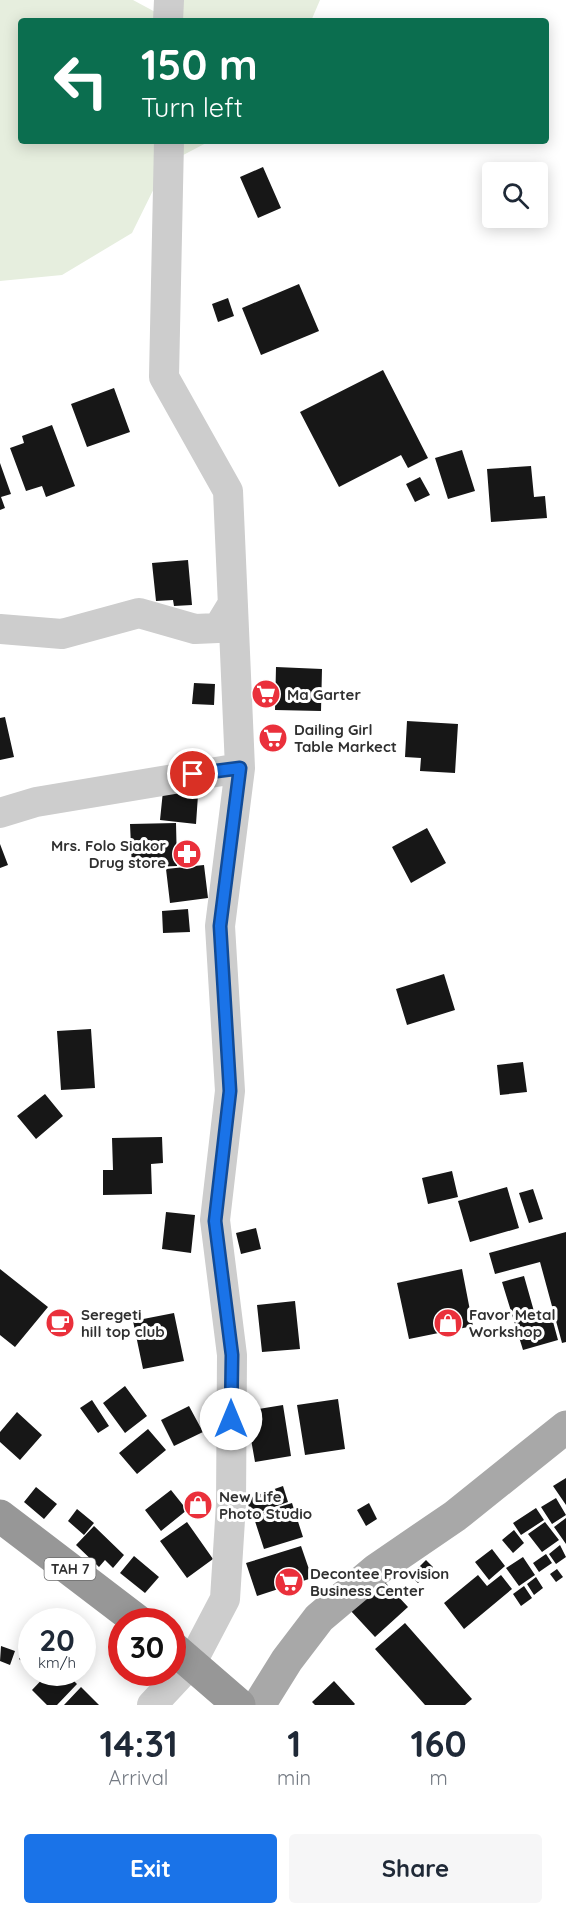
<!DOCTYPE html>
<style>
body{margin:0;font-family:Quicksand,sans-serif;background:#f6f6f7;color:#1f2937;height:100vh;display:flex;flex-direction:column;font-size:22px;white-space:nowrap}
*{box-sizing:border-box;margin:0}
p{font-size:20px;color:#747a83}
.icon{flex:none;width:33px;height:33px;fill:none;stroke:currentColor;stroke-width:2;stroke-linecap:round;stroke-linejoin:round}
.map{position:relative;height:1705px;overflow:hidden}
.drawer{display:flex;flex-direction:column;background:#fff;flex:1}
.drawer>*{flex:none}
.hud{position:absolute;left:18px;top:18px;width:531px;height:126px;border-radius:6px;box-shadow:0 3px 15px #0003;background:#0b6e4f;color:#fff;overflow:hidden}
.buttons{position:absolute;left:482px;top:162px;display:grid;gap:12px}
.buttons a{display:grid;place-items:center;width:66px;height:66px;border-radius:6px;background:#fff;box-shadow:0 3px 15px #0003;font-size:30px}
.speed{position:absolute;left:18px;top:1608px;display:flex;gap:12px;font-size:30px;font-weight:700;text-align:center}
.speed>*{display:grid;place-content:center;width:78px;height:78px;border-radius:50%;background:#fff;box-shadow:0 3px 15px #0003;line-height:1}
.speed small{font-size:15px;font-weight:400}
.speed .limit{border:9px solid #d22;background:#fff;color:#111}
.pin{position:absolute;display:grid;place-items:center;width:51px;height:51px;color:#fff;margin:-26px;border:3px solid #fff;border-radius:50%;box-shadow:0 2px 6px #0007}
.me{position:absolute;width:66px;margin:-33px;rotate:0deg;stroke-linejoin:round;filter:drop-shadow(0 0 4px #0008)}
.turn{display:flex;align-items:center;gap:21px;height:126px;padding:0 24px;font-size:27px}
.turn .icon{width:78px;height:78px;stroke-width:2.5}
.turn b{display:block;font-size:42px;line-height:51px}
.eta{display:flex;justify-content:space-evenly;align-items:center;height:102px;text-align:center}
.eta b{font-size:36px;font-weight:800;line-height:42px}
.cta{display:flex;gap:12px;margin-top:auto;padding:12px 24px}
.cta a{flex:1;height:69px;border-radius:6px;background:#1a73e8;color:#fff;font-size:24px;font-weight:800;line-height:69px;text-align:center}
.cta a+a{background:#f6f6f7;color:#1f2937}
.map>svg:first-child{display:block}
.green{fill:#e6eede}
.building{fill:#171717}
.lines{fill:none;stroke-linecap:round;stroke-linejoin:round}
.minor{stroke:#cdcdcd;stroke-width:30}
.major{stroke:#a8a8a8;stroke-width:33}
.highway{stroke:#979797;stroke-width:33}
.route-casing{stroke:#114b97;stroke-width:15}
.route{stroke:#1a73e8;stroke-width:10}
.labels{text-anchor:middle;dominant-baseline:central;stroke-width:6;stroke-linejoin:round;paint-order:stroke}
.shield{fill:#fff;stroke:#6e6e6e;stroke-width:1.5}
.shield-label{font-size:14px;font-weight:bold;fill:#303030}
.poi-label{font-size:15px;font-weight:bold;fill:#303030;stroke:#fff;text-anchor:start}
</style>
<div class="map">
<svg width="566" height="1705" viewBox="0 0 566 1705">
<rect width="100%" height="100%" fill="#fff"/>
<path class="green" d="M0 0H133L159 14 170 0H320L311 21H21V141H210L166 164 132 233 62 275 0 281Z"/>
<path class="building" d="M263 167 281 208 258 218 240 177Z
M299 284 319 331 261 355 242 308Z
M228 298 234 316 218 322 212 304Z
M383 370 428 458 408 468 401 455 339 487 300 412Z
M114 388 130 432 87 447 71 404Z
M52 425 75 486 46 497 42 486 26 491 10 448 24 443 22 436Z
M462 450 475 491 448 499 435 458Z
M0 463 11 494 1 497 5 508 0 510Z
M531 466 534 497 545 496 547 518 491 522 487 469Z
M420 477 430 495 415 502 406 484Z
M188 560 192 605 174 606 173 600 156 601 152 563Z
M276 667 322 669 321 711 275 710Z
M194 683 215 684 214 705 192 704Z
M5 717 14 757 0 760V718Z
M407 721 458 724 455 773 420 771 421 758 405 757Z
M163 791 198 795 196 824 160 820Z
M176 823 177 866 132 868 130 824Z
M427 828 446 863 411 883 392 847Z
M0 844 8 865 0 868Z
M204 865 208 898 170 903 166 869Z
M188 909 190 932 163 933 162 911Z
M444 974 455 1010 407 1025 396 989Z
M91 1029 95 1088 61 1090 57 1031Z
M523 1062 527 1092 500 1095 497 1065Z
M45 1094 63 1116 36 1139 17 1116Z
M162 1137 163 1163 151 1164 152 1194 103 1195V1170H113L112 1138Z
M452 1171 458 1197 428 1204 422 1178Z
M507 1187 519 1228 470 1242 458 1201Z
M533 1189 543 1219 529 1223 519 1193Z
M166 1212 195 1215 191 1253 162 1249Z
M256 1228 261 1249 241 1254 236 1233Z
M566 1232V1342L562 1343 540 1262 495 1274 489 1253Z
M0 1269 48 1307 15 1347 0 1335Z
M462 1269 473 1326 409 1339 397 1283Z
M524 1276 537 1322 552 1318 558 1340 523 1350 502 1282Z
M295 1301 300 1349 262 1352 257 1305Z
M174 1313 184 1361 143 1369 133 1321Z
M125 1386 147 1416 125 1433 103 1403Z
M338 1399 345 1449 305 1455 297 1405Z
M92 1400 109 1426 98 1433 80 1408Z
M283 1405 291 1456 255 1462 246 1411Z
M189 1406 203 1432 174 1446 161 1420Z
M17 1412 42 1435 20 1460 0 1442V1432Z
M148 1429 166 1450 137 1474 119 1453Z
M566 1478V1505L553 1486Z
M283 1486 288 1502 252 1515 246 1499Z
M36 1487 57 1504 44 1519 24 1502Z
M171 1490 187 1510 161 1531 145 1510Z
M556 1498 566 1515 552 1524 541 1507Z
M292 1503 303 1537 264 1549 253 1515Z
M369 1503 377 1519 366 1526 357 1510Z
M536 1508 544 1520 521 1535 513 1523Z
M77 1509 94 1523 84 1535 68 1521Z
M566 1518V1544L554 1527Z
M187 1522 213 1559 187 1578 160 1541Z
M545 1522 559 1540 542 1552 528 1534Z
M94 1526 124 1555 113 1568 105 1560 99 1567 76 1545Z
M514 1530 524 1543 513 1553 502 1540Z
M560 1545 566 1557 556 1564 549 1554Z
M301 1546 312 1578 257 1596 246 1563Z
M492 1549 505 1566 489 1580 475 1562Z
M546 1554 552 1563 539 1572 533 1563Z
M134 1556 159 1577 145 1593 120 1573Z
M523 1557 535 1575 519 1586 506 1568Z
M426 1560 433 1567 418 1583 410 1576Z
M557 1569 563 1577 556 1582 550 1574Z
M478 1575 487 1586 501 1575 512 1589 464 1629 444 1603Z
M536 1577 543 1588 534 1595 527 1584Z
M383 1580 408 1607 375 1637 350 1610Z
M524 1586 532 1598 521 1606 513 1594Z
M405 1623 472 1699 465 1705H425L375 1649Z
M32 1641V1668L19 1659Z
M1 1646 15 1651 10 1665 0 1661Z
M49 1672H65L77 1684 57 1705H47L32 1690Z
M334 1681 355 1704 354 1705H315L312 1702Z
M81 1687 99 1705H64Z"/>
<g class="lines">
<path class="minor" d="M168 21 169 0
M0 629 62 634 139 613 195 629 218 628 232 605
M0 813 36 802 240 768
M152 1705 192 1662 225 1599 231 1504 232 1355 215 1220 230 1091 220 926 240 768 228 491 164 377 169 141"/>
<path class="major" d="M259 1705 287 1660 319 1618 376 1570 455 1516 566 1427"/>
<path class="highway" d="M0 1516 139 1622
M172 1647 239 1705"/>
</g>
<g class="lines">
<g class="route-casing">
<path id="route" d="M193 774 240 768 220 926 230 1091 215 1221 232 1355 231 1419"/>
</g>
<use href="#route" class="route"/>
</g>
<defs>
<g id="supermarket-disc" transform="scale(1.5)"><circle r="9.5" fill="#ea303b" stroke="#fff"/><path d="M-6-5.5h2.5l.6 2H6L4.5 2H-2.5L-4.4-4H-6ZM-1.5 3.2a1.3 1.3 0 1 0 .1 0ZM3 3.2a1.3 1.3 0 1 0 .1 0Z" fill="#fff"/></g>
<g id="pharmacy-disc" transform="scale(1.5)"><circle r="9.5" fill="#ea303b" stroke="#fff"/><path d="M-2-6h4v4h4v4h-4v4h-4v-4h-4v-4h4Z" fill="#fff"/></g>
<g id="cafe-disc" transform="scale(1.5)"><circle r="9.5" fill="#ea303b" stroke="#fff"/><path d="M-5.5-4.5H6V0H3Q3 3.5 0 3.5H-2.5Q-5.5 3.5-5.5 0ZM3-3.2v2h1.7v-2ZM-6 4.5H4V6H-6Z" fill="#fff"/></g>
<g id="shop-disc" transform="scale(1.5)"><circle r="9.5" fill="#ea303b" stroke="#fff"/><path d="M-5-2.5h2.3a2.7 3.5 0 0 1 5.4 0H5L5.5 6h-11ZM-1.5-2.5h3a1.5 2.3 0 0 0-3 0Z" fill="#fff"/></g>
</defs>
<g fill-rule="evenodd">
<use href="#supermarket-disc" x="266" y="694"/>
<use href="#supermarket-disc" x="273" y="738"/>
<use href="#pharmacy-disc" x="187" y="854"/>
<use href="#cafe-disc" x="60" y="1323"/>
<use href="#shop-disc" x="448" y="1323"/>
<use href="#shop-disc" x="198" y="1505"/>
<use href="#supermarket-disc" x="289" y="1582"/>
</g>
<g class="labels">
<rect class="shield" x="44.5" y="1558" width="51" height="22" rx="4.5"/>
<g class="shield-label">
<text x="70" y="1569">TAH 7</text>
</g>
<g class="poi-label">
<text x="287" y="694">Ma Garter</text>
<text x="294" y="729">Dailing Girl<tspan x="294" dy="17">Table Markect</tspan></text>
<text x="166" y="845" text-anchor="end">Mrs. Folo Siakor<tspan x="166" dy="17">Drug store</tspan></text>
<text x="81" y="1314">Seregeti<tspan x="81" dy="17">hill top club</tspan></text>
<text x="469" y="1314">Favor Metal<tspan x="469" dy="17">Workshop</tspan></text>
<text x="219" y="1496">New Life<tspan x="219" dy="17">Photo Studio</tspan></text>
<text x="310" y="1573">Decontee Provision<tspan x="310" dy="17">Business Center</tspan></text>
</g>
</g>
</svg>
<div class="buttons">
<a><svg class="icon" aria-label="search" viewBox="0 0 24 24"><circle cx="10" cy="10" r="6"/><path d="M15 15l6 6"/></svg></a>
</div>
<div class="speed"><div>20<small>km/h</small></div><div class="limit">30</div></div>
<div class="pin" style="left:193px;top:774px;background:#d93025"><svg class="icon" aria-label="arrive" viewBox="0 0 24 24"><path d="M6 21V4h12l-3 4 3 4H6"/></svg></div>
<svg class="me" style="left:231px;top:1419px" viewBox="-20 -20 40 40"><circle r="19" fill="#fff"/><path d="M0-13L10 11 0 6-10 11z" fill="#1a73e8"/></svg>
<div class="hud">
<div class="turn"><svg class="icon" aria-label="left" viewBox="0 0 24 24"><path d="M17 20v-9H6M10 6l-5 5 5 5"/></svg><div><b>150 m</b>Turn left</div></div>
</div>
</div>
<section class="drawer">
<div class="eta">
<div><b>14:31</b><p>Arrival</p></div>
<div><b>1</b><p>min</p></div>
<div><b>160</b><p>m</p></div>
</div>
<div class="cta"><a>Exit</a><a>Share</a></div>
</section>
